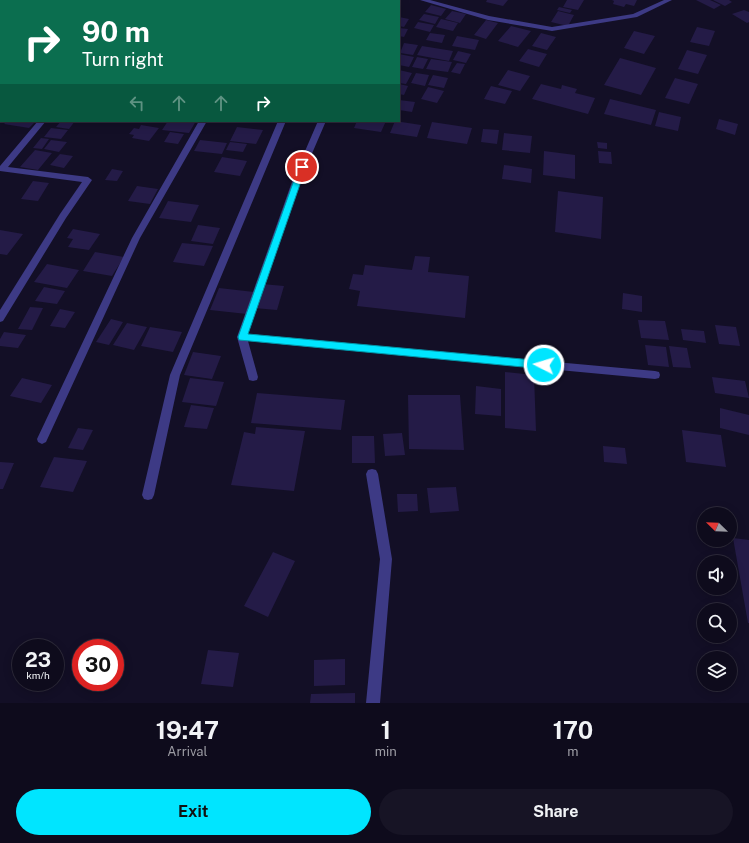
<!DOCTYPE html>
<style>
body{margin:0;font-family:"Public Sans",sans-serif;background:#171425;color:#f1f3f6;height:100vh;display:flex;flex-direction:column;font-size:15px;white-space:nowrap}
*{box-sizing:border-box;margin:0}
p{font-size:13px;color:#9b9ba3}
.icon{flex:none;width:22px;height:22px;fill:none;stroke:currentColor;stroke-width:2;stroke-linecap:round;stroke-linejoin:round}
.map{position:relative;height:703px;overflow:hidden}
.details{display:flex;flex-direction:column;background:#0e0b1c;flex:1}
.details>*{flex:none}
.banner{position:absolute;left:0px;top:0px;width:400px;height:122px;box-shadow:0 2px 10px #0003,0 0 0 1px #2e2b3b;background:#0b6e4f;color:#fff;overflow:hidden}
.needle{width:26px;rotate:293deg}
.controls{position:absolute;left:697px;top:507px;display:grid;gap:8px}
.controls a{display:grid;place-items:center;width:40px;height:40px;border-radius:50%;background:#0e0b1c;box-shadow:0 2px 10px #0003,0 0 0 1px #2e2b3b;font-size:20px}
.speed{position:absolute;left:12px;top:639px;display:flex;gap:8px;font-size:20px;font-weight:700;text-align:center}
.speed>*{display:grid;place-content:center;width:52px;height:52px;border-radius:50%;background:#0e0b1c;box-shadow:0 2px 10px #0003,0 0 0 1px #2e2b3b;line-height:1}
.speed small{font-size:10px;font-weight:400}
.speed .limit{border:6px solid #d22;background:#fff;color:#111}
.pin{position:absolute;display:grid;place-items:center;width:34px;height:34px;color:#fff;margin:-17px;border:2px solid #fff;border-radius:50%;box-shadow:0 1px 4px #0007}
.me{position:absolute;width:44px;margin:-22px;rotate:275deg;stroke-linejoin:round;filter:drop-shadow(0 0 3px #0008)}
.turn{display:flex;align-items:center;gap:14px;height:84px;padding:0 16px;font-size:18px}
.turn .icon{width:52px;height:52px;stroke-width:2.5}
.turn b{display:block;font-size:28px;line-height:34px}
.lanes{display:flex;align-items:center;height:38px;padding:0 16px;background:#0003;justify-content:center;gap:20px;direction:ltr}
.lanes .off{opacity:.35}
.eta{display:flex;justify-content:space-evenly;align-items:center;height:68px;text-align:center}
.eta b{font-size:24px;font-weight:700;line-height:28px}
.primary-button{display:flex;gap:8px;margin-top:auto;padding:8px 16px}
.primary-button a{flex:1;height:46px;border-radius:24px;background:#00e5ff;color:#111;font-size:16px;font-weight:700;line-height:46px;text-align:center}
.primary-button a+a{background:#171425;color:#f1f3f6}
.map>svg:first-child{display:block}
.building{fill:#241b47}
.lines{fill:none;stroke-linecap:round;stroke-linejoin:round}
.minor{fill:#3d3a85;fill-rule:evenodd}
.route{fill:#00e5ff;stroke:#0095a6}
</style>
<div class="map">
<svg width="749" height="703" viewBox="0 0 749 703">
<rect width="100%" height="100%" fill="#130f26"/>
<path class="building" d="M487 0H508L503 6 486 2Z
M567 0H584L578 10 563 7Z
M612 0H637L634 6 626 4 624 7 613 4 614 1Z
M696 0H710L721 5 714 9Z
M713 0H729L732 2 725 6Z
M431 5 446 9 441 16 425 12Z
M559 7 572 10 570 13 557 10Z
M744 10 749 12V22L747 23 732 14Z
M452 11 466 14 460 23 445 19Z
M558 11 574 15 568 26 551 22Z
M424 14 439 17 435 24 419 20Z
M399 17 409 19 404 27 399 26Z
M441 19 458 23 453 31 436 27Z
M486 20 498 23 486 39 474 35Z
M418 22 434 25 430 32 414 28Z
M511 26 531 31 518 47 498 41Z
M697 27 715 31 709 46 690 42Z
M399 28 408 29 404 37 399 36Z
M634 31 655 36 644 54 624 48Z
M430 33 445 35 442 43 426 40Z
M541 33 556 37 547 50 532 46Z
M457 36 479 40 475 50 452 46Z
M404 43 418 45 413 55 400 53Z
M422 46 453 51 449 61 417 55Z
M528 49 547 54 539 67 519 61Z
M687 50 707 55 698 74 678 69Z
M458 51 471 54 466 63 453 60Z
M399 54 414 57 409 67 399 65Z
M417 57 428 59 423 69 412 67Z
M620 58 656 68 641 95 604 85Z
M431 59 452 62 448 72 426 69Z
M457 63 465 64 460 74 451 72Z
M399 70 412 73 406 84 399 83Z
M508 70 530 76 520 91 498 85Z
M416 73 429 75 425 86 411 83Z
M433 75 448 78 444 88 428 85Z
M675 78 698 84 689 104 665 98Z
M399 84 408 86 404 95 399 94Z
M541 84 561 89 562 85 577 89 575 93 595 98 588 114 532 99Z
M491 86 512 91 505 104 484 99Z
M428 87 444 91 437 103 421 99Z
M610 99 656 110 651 125 604 114Z
M399 100 415 102 412 112 399 110Z
M659 112 681 117 678 131 655 126Z
M719 119 738 124 735 135 716 129Z
M7 121H36L29 128 4 124Z
M61 121H75L69 129 56 127Z
M168 121H196L189 133 162 130Z
M357 121H386L381 132 354 128Z
M395 121 421 125 417 137 390 133Z
M432 122 472 128 467 144 427 138Z
M141 125 159 128 149 141 132 138 134 135 129 134 134 128 139 129Z
M237 127 263 130 256 144 230 141Z
M51 128 68 130 61 139 44 137Z
M483 129 499 130 497 144 481 142Z
M170 132 184 134 178 144 164 142Z
M504 133 532 136 530 153 502 150Z
M41 138 49 139 42 149 33 148Z
M51 140 67 142 59 152 44 149Z
M200 140 227 143 222 154 194 151Z
M230 142 247 144 243 152 226 150Z
M597 142 607 143V149L598 148Z
M35 150 52 153 38 170 20 167Z
M544 151 575 155V179L543 175Z
M598 151 611 152 612 164 599 163Z
M60 154 73 156 64 168 50 165Z
M222 157 247 161 240 176 214 172Z
M504 165 532 169 531 183 502 179Z
M112 169 123 171 117 181 105 180Z
M33 181 49 183 38 201 21 199Z
M137 186 158 189 150 204 128 201Z
M558 191 603 197 601 239 555 232Z
M168 201 199 205 191 222 159 218Z
M198 225 220 228 213 244 191 241Z
M73 229 100 234 89 250 68 247 73 239 67 238Z
M0 230 23 234 7 255 0 254Z
M182 243 213 246 204 266 173 262Z
M95 252 124 257 112 276 83 271Z
M415 256 430 257 428 272 469 276 465 318 357 306 360 291 349 289 353 274 363 275 365 265 412 270Z
M47 264 79 270 67 288 34 282Z
M262 284 284 286 277 310 254 308Z
M44 287 65 291 57 304 35 301Z
M219 288 254 292 247 314 210 310Z
M623 293 642 296V312L622 309Z
M30 307 43 308 32 330 18 329Z
M60 309 75 312 65 328 50 326Z
M111 319 123 322 109 345 96 342Z
M638 320 665 321 669 340 641 338Z
M127 323 147 327 134 350 113 345Z
M715 325 736 327 740 346 719 344Z
M150 327 182 332 173 352 141 346Z
M681 329 704 331 706 343 683 340Z
M4 332 26 335 18 348 0 346V339Z
M645 345 666 347 669 367 648 365Z
M669 346 687 348 691 368 673 367Z
M193 352 221 356 212 379 184 375Z
M505 372 534 375 536 431 505 428Z
M712 377 745 381 749 398 715 393Z
M22 378 52 385 41 403 10 396Z
M190 378 224 382 216 406 182 402Z
M476 386 501 389V416L475 414Z
M257 393 345 400 341 430 251 423Z
M408 395H460L464 450 409 449Z
M191 405 214 408 207 429 184 427Z
M720 408 749 415V435L720 428Z
M256 427 305 431 294 491 231 485 244 432 255 434Z
M78 428 93 430 83 450 68 448Z
M682 430 721 435 726 467 686 462Z
M402 433 405 455 385 456 383 434Z
M352 436H374L375 463H352Z
M603 446 625 448 627 464 604 462Z
M54 457 87 461 73 492 40 487Z
M0 462 14 463 3 489H0Z
M456 487 459 511 430 513 427 488Z
M397 494H417L418 511 398 512Z
M733 538 749 540V623H748Z
M273 552 295 561 268 617 244 606Z
M208 650 239 653 233 687 201 684Z
M345 659V685L314 686V660Z
M355 693V703H310L311 694Z"/>
<g class="lines">
<path class="minor" d="M99 0H108L109 1H100Z
M311 0H322L323 1H312Z
M420 0H430L489 16 552 27 633 14 664 0H672L637 17 552 31 488 20Z
M0 2H1V6H0Z
M0 45H1V50H0Z
M38 121H46L8 167 88 177 92 180 66 218 3 321 0 322V310L60 214 82 182 0 171V166Z
M199 121H207L140 238 46 442 42 444 38 442 37 439 132 238Z
M278 121H286L180 375 154 495 152 499 148 500 144 499 142 495 170 375Z
M318 121H326L301 179 248 334 655 371 659 372 660 375 659 378 655 379 248 341 258 377 257 380 253 381 249 380 237 337 293 179Z
M372 469 376 470 378 474 392 559 380 703H366L380 559 366 474 368 470Z"/>
</g>
<path class="route" d="M299 166 306 167 248 334 544 361 547 363V368L544 369 239 340 238 337Z"/>
</svg>
<div class="controls">
<a><svg class="needle" viewBox="-14 -14 28 28"><path d="M0-13l5 13h-10z" fill="#e53935"/><path d="M0 13l5-13h-10z" fill="#9b9ba3"/></svg></a>
<a><svg class="icon" aria-label="sound" viewBox="0 0 24 24"><path d="M4 9h4l5-4v14l-5-4H4zM17 9q2 3 0 6"/></svg></a>
<a><svg class="icon" aria-label="search" viewBox="0 0 24 24"><circle cx="10" cy="10" r="6"/><path d="M15 15l6 6"/></svg></a>
<a><svg class="icon" aria-label="layers" viewBox="0 0 24 24"><path d="M12 4l9 5-9 5-9-5zM3 14l9 5 9-5"/></svg></a>
</div>
<div class="speed"><div>23<small>km/h</small></div><div class="limit">30</div></div>
<div class="pin" style="left:302px;top:167px;background:#d93025"><svg class="icon" aria-label="arrive" viewBox="0 0 24 24"><path d="M6 21V4h12l-3 4 3 4H6"/></svg></div>
<svg class="me" style="left:544px;top:365px" viewBox="-20 -20 40 40"><circle r="17" fill="#00e5ff" stroke="#fff" stroke-width="3"/><path d="M0-11L8 9 0 5-8 9z" fill="#fff"/></svg>
<div class="banner">
<div class="turn"><svg class="icon" aria-label="right" viewBox="0 0 24 24"><path d="M7 20v-9h11M14 6l5 5-5 5"/></svg><div><b>90 m</b>Turn right</div></div>
<div class="lanes"><svg class="icon off" aria-label="left" viewBox="0 0 24 24"><path d="M17 20v-9H6M10 6l-5 5 5 5"/></svg><svg class="icon off" aria-label="ahead" viewBox="0 0 24 24"><path d="M12 20V5M6 11l6-6 6 6"/></svg><svg class="icon off" aria-label="ahead" viewBox="0 0 24 24"><path d="M12 20V5M6 11l6-6 6 6"/></svg><svg class="icon" aria-label="right" viewBox="0 0 24 24"><path d="M7 20v-9h11M14 6l5 5-5 5"/></svg></div>
</div>
</div>
<section class="details">
<div class="eta">
<div><b>19:47</b><p>Arrival</p></div>
<div><b>1</b><p>min</p></div>
<div><b>170</b><p>m</p></div>
</div>
<div class="primary-button"><a>Exit</a><a>Share</a></div>
</section>
